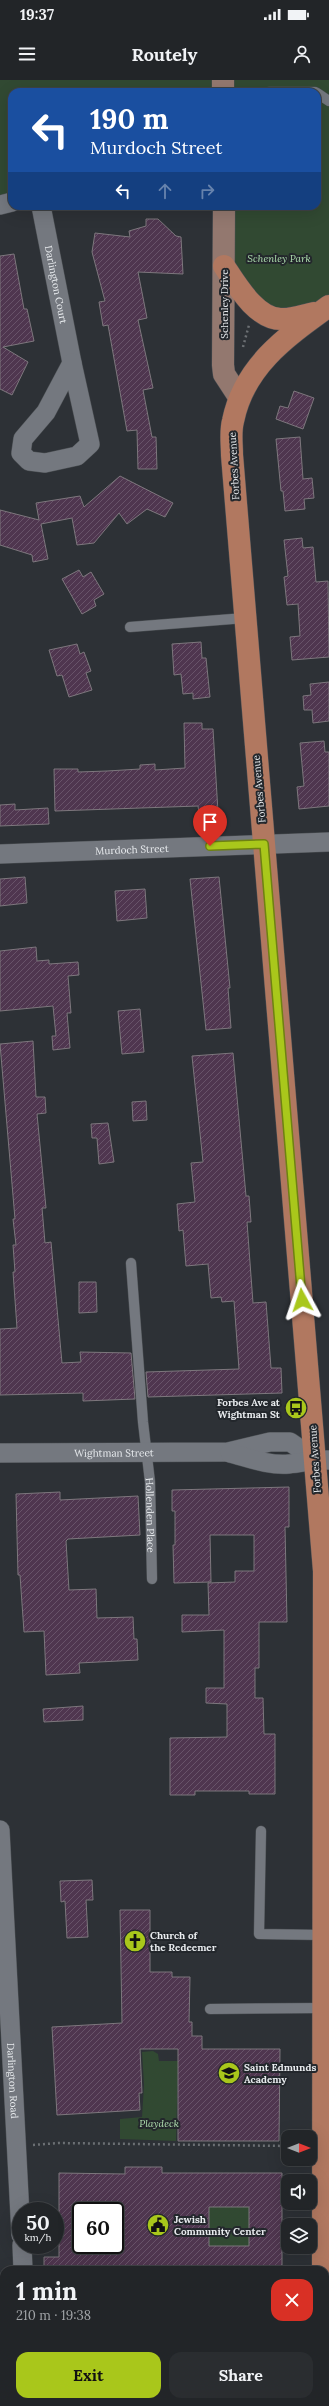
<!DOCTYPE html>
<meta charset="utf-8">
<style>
body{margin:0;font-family:Lora,serif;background:#2a2d30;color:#f1f3f6;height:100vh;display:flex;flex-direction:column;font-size:15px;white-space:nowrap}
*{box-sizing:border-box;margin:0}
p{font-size:13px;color:#a2a5a8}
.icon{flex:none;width:22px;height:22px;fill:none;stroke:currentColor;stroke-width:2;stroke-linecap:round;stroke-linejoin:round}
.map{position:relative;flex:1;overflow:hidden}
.details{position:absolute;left:0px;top:2186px;width:329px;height:140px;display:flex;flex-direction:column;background:#222528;border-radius:12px 12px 0 0;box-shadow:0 4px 16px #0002,0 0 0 1px #3f4245}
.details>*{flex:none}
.banner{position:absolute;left:8px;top:8px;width:313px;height:122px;border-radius:12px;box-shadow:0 4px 16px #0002,0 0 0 1px #3f4245;background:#1a4fa0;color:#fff;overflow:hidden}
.needle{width:26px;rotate:90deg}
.tools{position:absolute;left:281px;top:2050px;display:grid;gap:8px}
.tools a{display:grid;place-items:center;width:36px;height:36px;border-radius:8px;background:#222528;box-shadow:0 4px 16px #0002,0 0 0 1px #3f4245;font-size:20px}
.speed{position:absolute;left:12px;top:2122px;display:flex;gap:8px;font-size:20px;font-weight:700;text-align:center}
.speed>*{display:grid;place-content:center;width:52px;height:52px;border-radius:50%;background:#222528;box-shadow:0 4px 16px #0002,0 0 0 1px #3f4245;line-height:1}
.speed small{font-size:10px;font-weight:400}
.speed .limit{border:2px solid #111;border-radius:6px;background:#fff;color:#111}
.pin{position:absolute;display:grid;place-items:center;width:34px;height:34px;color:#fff;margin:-41px -17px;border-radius:50% 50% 50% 0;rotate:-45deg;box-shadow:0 0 4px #0007}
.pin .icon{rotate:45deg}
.me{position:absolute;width:44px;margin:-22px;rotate:355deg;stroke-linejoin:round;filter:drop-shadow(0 0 3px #0008)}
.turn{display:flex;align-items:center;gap:14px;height:84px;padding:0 16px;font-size:18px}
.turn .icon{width:52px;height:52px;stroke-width:2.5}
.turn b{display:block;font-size:28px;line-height:34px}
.lanes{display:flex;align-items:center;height:38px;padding:0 16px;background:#0003;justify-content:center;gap:20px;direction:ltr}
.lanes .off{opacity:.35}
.round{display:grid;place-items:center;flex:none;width:42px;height:42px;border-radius:12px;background:#2a2d30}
.overview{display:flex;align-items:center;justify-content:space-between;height:68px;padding:0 16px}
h1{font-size:24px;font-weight:700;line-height:30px}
.primary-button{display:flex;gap:8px;margin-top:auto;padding:8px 16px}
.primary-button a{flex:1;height:46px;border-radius:12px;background:#a9c71b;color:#111;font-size:16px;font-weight:700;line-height:46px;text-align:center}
.primary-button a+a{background:#2a2d30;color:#f1f3f6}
.status{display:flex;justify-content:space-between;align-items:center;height:28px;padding:0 20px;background:#222528;direction:ltr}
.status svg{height:11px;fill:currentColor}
header{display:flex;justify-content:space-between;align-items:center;height:52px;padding:0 16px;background:#222528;font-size:18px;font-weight:700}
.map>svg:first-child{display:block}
.built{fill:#343c45}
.park{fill:#314932}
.building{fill:url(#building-hatch);stroke:#7d777d;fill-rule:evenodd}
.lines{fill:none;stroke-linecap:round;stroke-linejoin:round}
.lane-casing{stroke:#4c5054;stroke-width:11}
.street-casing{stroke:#4c5054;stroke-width:20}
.secondary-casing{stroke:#4c5054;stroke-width:23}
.primary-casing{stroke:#4c5054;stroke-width:23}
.path{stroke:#6c7074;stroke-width:2.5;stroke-dasharray:2 3;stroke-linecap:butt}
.lane{stroke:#74787f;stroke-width:10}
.street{stroke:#74787f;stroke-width:19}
.secondary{stroke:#93786f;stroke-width:22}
.primary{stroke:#b17860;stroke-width:22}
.route-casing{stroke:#6e8112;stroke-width:10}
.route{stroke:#a9c71b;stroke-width:7}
.labels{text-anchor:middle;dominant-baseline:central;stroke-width:4;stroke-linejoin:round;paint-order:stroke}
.park-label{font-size:10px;font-style:italic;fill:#afdfaf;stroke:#23272c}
.street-label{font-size:10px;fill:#e8ebee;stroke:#23272c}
.poi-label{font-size:10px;font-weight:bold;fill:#e8ebee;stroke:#23272c;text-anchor:start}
</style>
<div class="status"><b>19:37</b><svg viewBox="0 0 49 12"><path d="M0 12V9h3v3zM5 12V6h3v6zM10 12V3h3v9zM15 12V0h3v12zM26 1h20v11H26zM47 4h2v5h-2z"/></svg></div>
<header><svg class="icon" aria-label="menu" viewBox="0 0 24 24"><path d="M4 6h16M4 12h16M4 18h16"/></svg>Routely<svg class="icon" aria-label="person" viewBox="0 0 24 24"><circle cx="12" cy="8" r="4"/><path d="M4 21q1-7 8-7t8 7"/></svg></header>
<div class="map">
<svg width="329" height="2326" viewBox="0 0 329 2326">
<defs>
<pattern id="building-hatch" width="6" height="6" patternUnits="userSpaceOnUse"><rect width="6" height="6" fill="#4f364f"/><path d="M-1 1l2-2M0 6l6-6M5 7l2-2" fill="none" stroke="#685369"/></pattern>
</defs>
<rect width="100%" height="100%" fill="#2d3136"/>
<path class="built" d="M0 2269H4V2322H325V2291L329 2295V2326H0Z"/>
<path class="park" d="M0 0H329V226L282 240 224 186V126H317V12H12V122L0 125Z
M153 1971 158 1974 159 1981H178L176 2061 120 2059V2039L142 2037 144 2005 142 1972Z
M209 2127H249V2166H209Z"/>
<path class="building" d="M146 139H158L176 156 181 157 183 194 138 192 147 238 138 240 153 308 143 310 152 357H156L157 389H138L137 350 127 351 108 245 103 246 99 222 105 221 92 172 95 153 130 157 129 151 146 146Z
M14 174 24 229H27L34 261 3 267 28 282 12 315 0 309V176Z
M294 311 314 318 303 349 276 339 280 326 288 328Z
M300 357 303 399 312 398 314 418 304 419 305 429 285 431 283 411H281L276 359Z
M120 396 173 423 165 437 147 429 127 444 119 433 94 463 77 465 72 438 41 444 48 479 33 482 32 475 0 465V430L39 440 36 423 80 416 84 427Z
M302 458 303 468 313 467 316 502 328 501 329 577 292 580 290 557 300 556 298 524 287 525 284 497 288 496 284 460Z
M79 490 83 497 91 492 104 514 94 520 96 526 82 534 62 499Z
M201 562 202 578H206L210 617 193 619V613L183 614 181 594 174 595 172 564Z
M77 564 80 574 84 572 91 591 86 593 92 610 69 617 62 595 57 596 49 570Z
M329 602V641L313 643 312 630H304L303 616 311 615 310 604Z
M184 643H202V649H213L218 732 199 733 198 726 55 731 54 689H78V692L107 691 140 689V685L155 684V690L185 688Z
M324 661 325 672H329V726L299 729 297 707 304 706 300 663Z
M15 724V730L48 728 49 744 0 746V725Z
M25 797 27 823 0 826V799Z
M219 797 230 908H228L231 948 206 950 190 799Z
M145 809 147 838 117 841 115 811Z
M36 867 37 881 49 880V884L78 882 79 895 68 896 71 933H67L70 968 53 970 52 956H56L53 926 0 931V871Z
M140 929 144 972 122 974 118 931Z
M33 961 36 1017H45L46 1033 37 1034 46 1128H42L45 1163 51 1162 62 1283 81 1282 80 1272 131 1273 135 1319 83 1321V1313L0 1315V1249L17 1248 13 1192H15L13 1165H16L13 1139H15L0 964Z
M233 973 246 1116H249L251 1142H247L253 1223 266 1222 271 1288H281L282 1313 148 1317 146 1292 239 1289 234 1221 222 1222 221 1217 211 1218 208 1184 186 1186 183 1150 179 1151 177 1124 195 1122 191 1083 203 1082 192 976Z
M146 1021 147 1040 133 1041 132 1022Z
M108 1043 114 1082 99 1084 97 1058H92L91 1044Z
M79 1202H96L97 1232 79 1233Z
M289 1407V1447H285L287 1542H259V1588H255V1618H263L264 1654H275V1714H249V1711H195V1715H170V1658L227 1657V1624L206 1623V1608H224V1550L182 1552V1535H209L208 1503 235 1502V1491H254V1455H210L211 1502 174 1503 173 1465H175V1431H172V1410Z
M60 1412V1420L138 1416 140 1455 68 1459 66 1461 69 1510 96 1509 97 1538 133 1537 134 1559H137L138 1580 79 1583 80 1593 46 1595 44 1551 24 1552 20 1495H18L16 1414Z
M83 1626V1640L44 1642 43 1629Z
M92 1800 93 1820H86L88 1857 67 1858 65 1821 61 1822 60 1801Z
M120 1830H150V1892H172V1897H190L189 1942H192V1956H202V1969H280L279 2061H178V1969H140L142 2013H139L140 2030 57 2035 52 1947 122 1943Z
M125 2087H162V2093H282V2190H44V2177H59V2093L125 2094ZM209 2127H249V2166H209ZM81 2131H115V2165H81Z"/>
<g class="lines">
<g class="lane-casing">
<g id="lane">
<path d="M269 12H315"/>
<path d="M317 13 329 21"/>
<path d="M130 547 245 538"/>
<path id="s1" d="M131 1183 143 1342 150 1402 152 1499"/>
<path d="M261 1751 259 1854 324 1855"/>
<path d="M210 1929 324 1928"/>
<path d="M325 2208H329"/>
</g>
</g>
<g class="street-casing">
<g id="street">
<path d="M0 125 12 122"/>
<path id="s2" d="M41 126 72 283"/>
<path d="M72 283 90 364 77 376 45 383 29 381 21 373 23 359 46 332Z"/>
<path id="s3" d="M0 774 329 762"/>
<path id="s4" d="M0 1373 228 1372 270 1362H290L315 1379"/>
<path d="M230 1373C249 1378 269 1386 289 1384 303 1383 315 1379 329 1380"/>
<path id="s5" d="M0 1750 21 2155"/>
<path d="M22 2165 23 2190"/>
<path d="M31 2322V2326"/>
</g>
</g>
<g class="secondary-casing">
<path id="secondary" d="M223 0V12
M224 126 223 285 224 294 239 317"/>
</g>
<g class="primary-casing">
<path id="primary" d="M224 186C236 204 257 241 283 239 293 239 304 235 314 233
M323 2190 324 1491 232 375C232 364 230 352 233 341 244 286 286 257 329 226
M322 2326V2322"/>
</g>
<path class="path" d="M243 267 249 245
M33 2065 58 2063 288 2066"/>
<use href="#lane" class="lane"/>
<use href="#street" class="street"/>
<use href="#secondary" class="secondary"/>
<use href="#primary" class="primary"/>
</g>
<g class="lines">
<g class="route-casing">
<path id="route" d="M210 766 264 764 302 1220"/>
</g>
<use href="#route" class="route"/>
</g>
<defs>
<g id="bus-disc" transform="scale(1.15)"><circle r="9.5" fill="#a9c71b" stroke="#23272c"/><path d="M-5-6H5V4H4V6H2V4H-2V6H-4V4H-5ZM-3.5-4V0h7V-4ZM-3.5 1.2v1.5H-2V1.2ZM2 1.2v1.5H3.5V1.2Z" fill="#111"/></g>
<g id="church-disc" transform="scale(1.15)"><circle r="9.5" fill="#a9c71b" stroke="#23272c"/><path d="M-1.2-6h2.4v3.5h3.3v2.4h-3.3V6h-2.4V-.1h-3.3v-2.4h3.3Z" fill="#111"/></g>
<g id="school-disc" transform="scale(1.15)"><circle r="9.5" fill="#a9c71b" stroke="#23272c"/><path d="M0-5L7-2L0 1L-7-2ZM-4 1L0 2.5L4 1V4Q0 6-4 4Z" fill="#111"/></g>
<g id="civic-disc" transform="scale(1.15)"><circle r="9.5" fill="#a9c71b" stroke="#23272c"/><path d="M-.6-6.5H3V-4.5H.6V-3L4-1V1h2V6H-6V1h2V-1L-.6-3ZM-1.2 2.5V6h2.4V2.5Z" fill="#111"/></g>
</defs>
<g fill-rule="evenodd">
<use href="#bus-disc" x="296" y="1328"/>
<use href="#church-disc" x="135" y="1861"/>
<use href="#school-disc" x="229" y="1993"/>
<use href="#civic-disc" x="158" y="2145"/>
</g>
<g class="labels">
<g class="park-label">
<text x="279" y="178">Schenley Park</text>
<text x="159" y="2043">Playdeck</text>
</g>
<g class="street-label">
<text stroke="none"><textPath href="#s2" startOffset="80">Darlington Court</textPath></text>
<text transform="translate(224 224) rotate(-90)">Schenley Drive</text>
<text transform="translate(234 386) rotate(-93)">Forbes Avenue</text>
<text transform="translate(259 709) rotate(-95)">Forbes Avenue</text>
<text stroke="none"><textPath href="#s3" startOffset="132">Murdoch Street</textPath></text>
<text stroke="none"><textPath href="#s4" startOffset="114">Wightman Street</textPath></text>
<text transform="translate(315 1379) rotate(-94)">Forbes Avenue</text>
<text stroke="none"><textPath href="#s1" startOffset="253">Hollenden Place</textPath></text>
<text stroke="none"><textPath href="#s5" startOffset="251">Darlington Road</textPath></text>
</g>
<g class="poi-label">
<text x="280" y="1322" text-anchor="end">Forbes Ave at<tspan x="280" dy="12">Wightman St</tspan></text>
<text x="150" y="1855">Church of<tspan x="150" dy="12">the Redeemer</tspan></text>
<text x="244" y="1987">Saint Edmunds<tspan x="244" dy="12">Academy</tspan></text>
<text x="174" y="2139">Jewish<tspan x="174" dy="12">Community Center</tspan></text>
</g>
</g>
</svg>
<div class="tools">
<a><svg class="needle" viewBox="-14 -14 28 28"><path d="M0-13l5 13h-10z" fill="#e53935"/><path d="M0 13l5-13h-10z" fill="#a2a5a8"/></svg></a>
<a><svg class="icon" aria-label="sound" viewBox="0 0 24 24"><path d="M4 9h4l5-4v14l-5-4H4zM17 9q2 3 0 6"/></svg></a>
<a><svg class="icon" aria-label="layers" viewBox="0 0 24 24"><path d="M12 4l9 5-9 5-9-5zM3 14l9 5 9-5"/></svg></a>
</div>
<div class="speed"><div>50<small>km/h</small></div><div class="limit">60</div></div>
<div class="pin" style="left:210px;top:766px;background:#d93025"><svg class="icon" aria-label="arrive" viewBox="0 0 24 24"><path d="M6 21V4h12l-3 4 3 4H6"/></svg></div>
<svg class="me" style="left:302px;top:1220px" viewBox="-20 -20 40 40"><path d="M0-17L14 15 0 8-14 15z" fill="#a9c71b" stroke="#fff" stroke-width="4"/></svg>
<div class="banner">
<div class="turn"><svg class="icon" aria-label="left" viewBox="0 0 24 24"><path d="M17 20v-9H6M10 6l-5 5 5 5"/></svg><div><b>190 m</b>Murdoch Street</div></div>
<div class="lanes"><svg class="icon" aria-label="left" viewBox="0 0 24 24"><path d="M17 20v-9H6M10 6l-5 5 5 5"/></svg><svg class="icon off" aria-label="ahead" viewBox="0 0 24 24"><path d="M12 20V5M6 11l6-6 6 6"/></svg><svg class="icon off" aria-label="right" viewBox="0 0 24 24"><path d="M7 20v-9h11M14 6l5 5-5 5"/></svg></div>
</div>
<section class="details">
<div class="overview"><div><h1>1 min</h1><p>210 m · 19:38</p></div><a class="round" style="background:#d93025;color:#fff"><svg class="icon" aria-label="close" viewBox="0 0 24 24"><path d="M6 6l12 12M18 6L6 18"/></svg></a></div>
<div class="primary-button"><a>Exit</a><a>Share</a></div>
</section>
</div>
